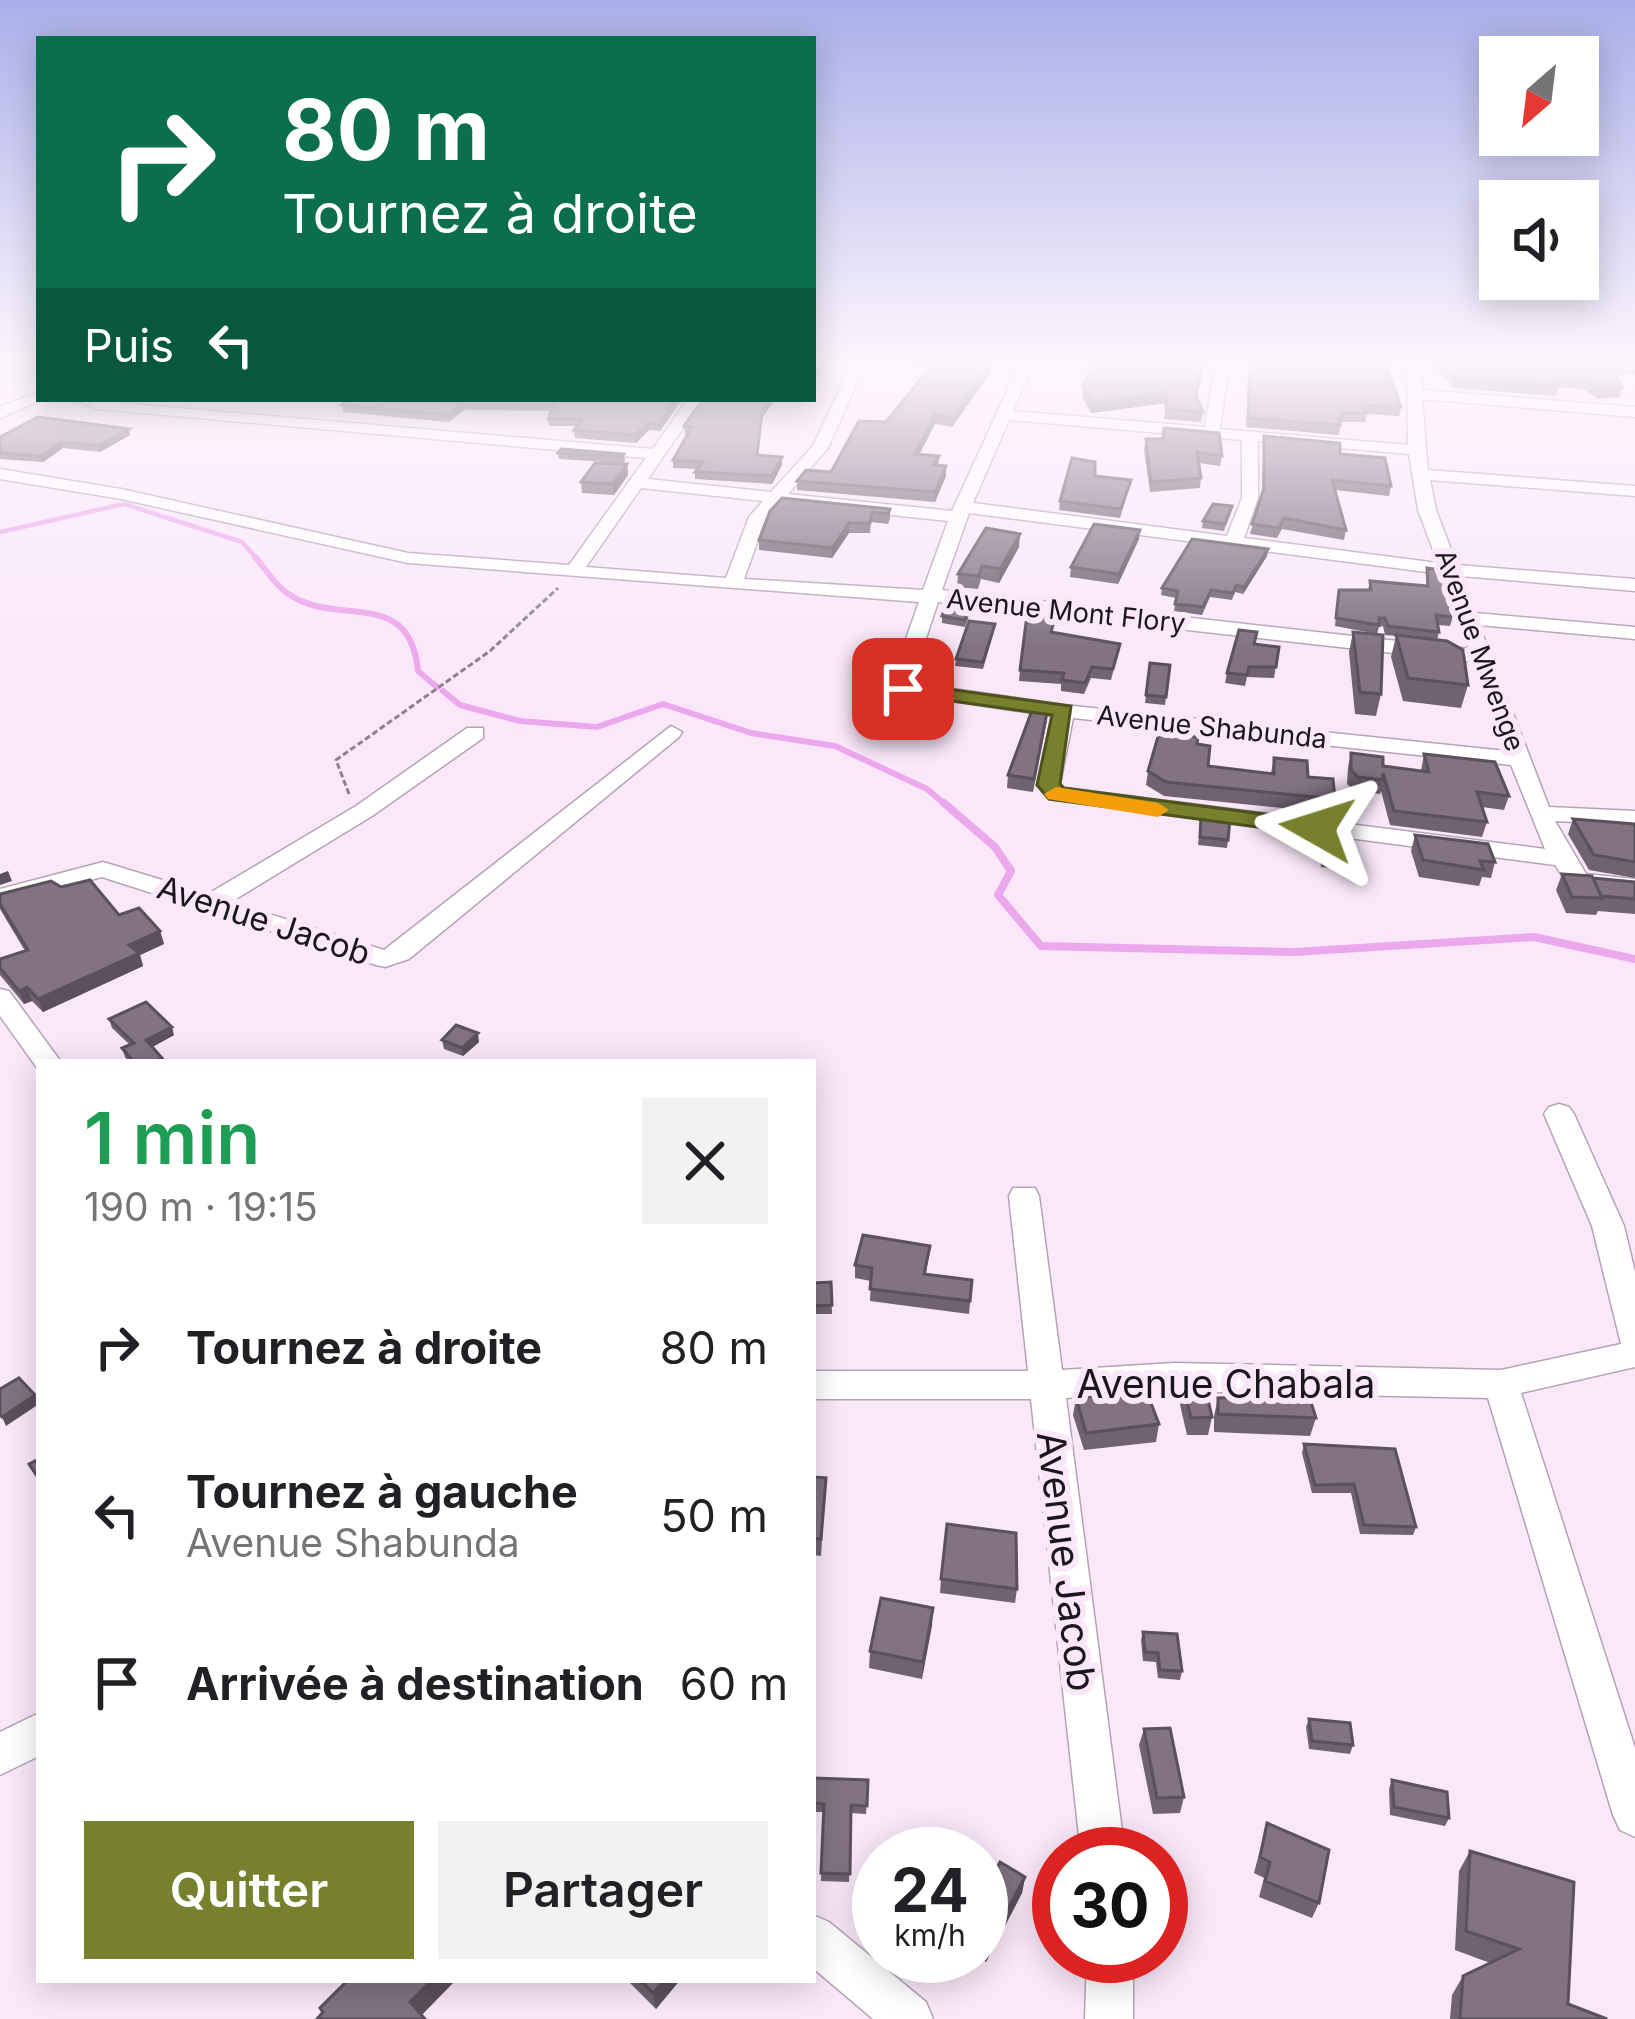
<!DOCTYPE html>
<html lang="fr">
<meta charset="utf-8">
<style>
body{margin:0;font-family:Inter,sans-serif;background:#f2f2f2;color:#202124;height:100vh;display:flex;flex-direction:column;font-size:45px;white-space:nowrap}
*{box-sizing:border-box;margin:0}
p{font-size:39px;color:#757577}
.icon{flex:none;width:66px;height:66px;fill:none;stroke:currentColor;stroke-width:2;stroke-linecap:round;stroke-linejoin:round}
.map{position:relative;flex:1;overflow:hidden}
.sheet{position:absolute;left:36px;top:1059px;width:780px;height:924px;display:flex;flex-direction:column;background:#fff;border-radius:0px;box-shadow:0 6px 30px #0003}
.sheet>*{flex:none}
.top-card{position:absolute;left:36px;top:36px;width:780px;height:366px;border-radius:0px;box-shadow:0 6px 30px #0003;background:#0b6e4f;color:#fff;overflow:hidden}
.needle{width:78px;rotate:208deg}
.buttons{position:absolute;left:1479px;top:36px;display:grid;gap:24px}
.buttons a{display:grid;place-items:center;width:120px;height:120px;border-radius:0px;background:#fff;box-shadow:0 6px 30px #0003;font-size:60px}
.speed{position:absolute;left:852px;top:1827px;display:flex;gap:24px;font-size:60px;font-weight:700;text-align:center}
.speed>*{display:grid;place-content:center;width:156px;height:156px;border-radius:50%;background:#fff;box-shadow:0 6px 30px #0003;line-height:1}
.speed small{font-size:30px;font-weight:400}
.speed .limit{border:18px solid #d22;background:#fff;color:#111}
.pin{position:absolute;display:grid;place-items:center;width:102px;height:102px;color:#fff;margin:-51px;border-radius:24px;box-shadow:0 6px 18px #0006}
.me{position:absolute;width:132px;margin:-66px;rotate:276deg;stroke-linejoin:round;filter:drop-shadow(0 0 9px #0008)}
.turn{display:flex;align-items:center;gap:42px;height:252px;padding:0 48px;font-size:54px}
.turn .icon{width:156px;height:156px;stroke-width:2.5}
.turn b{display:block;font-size:84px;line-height:102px}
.then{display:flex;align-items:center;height:114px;padding:0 48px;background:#0003;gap:24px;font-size:45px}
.round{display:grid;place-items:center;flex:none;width:126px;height:126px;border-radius:0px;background:#f2f2f2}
.overview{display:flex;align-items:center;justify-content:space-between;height:204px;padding:0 48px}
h1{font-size:72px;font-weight:600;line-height:90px;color:#1e9e55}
.action{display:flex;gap:24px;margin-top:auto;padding:24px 48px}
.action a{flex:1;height:138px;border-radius:0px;background:#76802d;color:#fff;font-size:48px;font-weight:600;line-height:138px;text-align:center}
.action a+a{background:#f2f2f2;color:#202124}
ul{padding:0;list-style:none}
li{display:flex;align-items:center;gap:36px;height:168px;padding:0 48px}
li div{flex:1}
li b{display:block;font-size:45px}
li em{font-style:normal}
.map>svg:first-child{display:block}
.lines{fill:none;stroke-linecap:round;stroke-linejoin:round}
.stream-far2{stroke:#eca8ed;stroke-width:4.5}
.stream-far1{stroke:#eca8ed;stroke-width:6}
.stream{stroke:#eca8ed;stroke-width:8}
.street-casing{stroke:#b5a3b5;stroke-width:3}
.path{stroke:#8e818e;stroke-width:3;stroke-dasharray:6 3;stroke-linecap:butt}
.street{fill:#fff;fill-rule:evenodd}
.wall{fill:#706270}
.shaded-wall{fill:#5b505b}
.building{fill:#827282;stroke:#5b505b;stroke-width:3}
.route{fill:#76802d;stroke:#4d531d;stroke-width:3}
.slow{fill:#f59e0b}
.labels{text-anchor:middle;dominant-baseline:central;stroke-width:12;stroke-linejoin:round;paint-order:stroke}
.far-street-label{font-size:27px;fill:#1c161c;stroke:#fae8fa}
.street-label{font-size:33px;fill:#1c161c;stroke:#fae8fa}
.near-street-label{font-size:39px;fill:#1c161c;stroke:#fae8fa}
</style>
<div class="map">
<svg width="1635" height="2019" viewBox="0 0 1635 2019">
<rect width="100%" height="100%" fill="#fae8fa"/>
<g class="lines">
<path class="stream-far2" d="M0 532 124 504 242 542 258 560"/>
<path class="stream-far1" d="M255 557C265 568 275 585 287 593 337 629 410 585 418 671L437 687
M443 691 460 705 520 721 597 727 663 704 751 733 835 746 927 789 947 806"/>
<path class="stream" d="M944 803 995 847 1011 871 998 895 1041 946 1295 952 1534 937 1635 959"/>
<g class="street-casing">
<path id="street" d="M851 365H865L828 448 788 494 952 511 1019 365H1033L1013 411 1205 427 1215 365H1229L1220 429 1408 445 1407 365H1421L1422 390 1635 407V417L1422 399 1428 470 1635 486V496L1430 480 1436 510 1457 565 1635 579V591L1461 576 1475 613 1635 627V639L1479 625 1549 807 1635 811V825L1555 821 1586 874 1635 879V893L1569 886 1555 865 1049 799 1037 785 1052 716 899 693 889 687 919 602 408 563 121 499 0 479V469L121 489 408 553 569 565 646 458 98 409 74 399 653 449 688 399H703L648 479 771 492 813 446ZM1009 420 1242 440V498L1227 536 973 503ZM1258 441 1409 454 1418 510 1438 563 1244 538 1258 498ZM641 488 763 501 749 517 726 578 586 567ZM780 503 948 521 923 590 744 579 766 518ZM969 513 1442 574 1469 649 942 590ZM938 602 1474 662 1506 751 1064 705 911 683ZM1073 718 1511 765 1545 849 1064 788 1060 784Z
M39 392V399H44L0 418V407Z
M671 726 682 732 679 737 409 959 385 967 376 965 102 877 0 904V889L103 862 208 894 356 806 467 728H483V738L372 816 231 902 384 950Z
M0 989 9 991 61 1062H39L37 1068 0 1016Z
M1559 1104 1569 1107 1574 1114 1624 1226 1635 1272V1367L1521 1393 1635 1748V1837L1620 1830 1613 1815 1488 1398 1174 1391 1066 1398 1125 1854H1081L1031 1399H813V1371H1028L1009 1196 1013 1188H1035L1039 1196 1062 1370 1174 1363 1501 1370 1621 1344 1592 1226 1544 1114 1549 1107Z
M39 1713V1756L0 1775V1732Z
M813 1915 829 1922 926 2002 933 2019H873L813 1968Z
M1087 1956H1133V2019H1085Z"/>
</g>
<path class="path" d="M349 794 336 760 490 651 558 588"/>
<use href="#street" class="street"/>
</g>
<path class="wall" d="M907 365 990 366 989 375 952 427 935 424 919 455 939 456 938 466H946V476L935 502 797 490V481L831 472 886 422 929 369Z
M1249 365H1385L1401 407 1399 416 1367 414 1365 422H1341L1339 435 1246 427Z
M1437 365H1635V374L1615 373 1622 388 1620 397 1598 399 1583 389 1558 387 1556 396 1454 388 1437 369Z
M1083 386 1197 397 1203 412 1201 422 1164 419 1166 403 1091 413 1082 396Z
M351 399H682L660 431 649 430 636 443 575 438 574 430 578 426H549L548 419 551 411 464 410 449 422 343 412 342 405Z
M762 418 758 455 782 465 772 484 695 479V472L697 469 673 468V460L688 434H685L684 426Z
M129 429 130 435 100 452 63 448 43 462 0 459V437Z
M1264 436 1340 454 1391 486 1389 496 1335 490 1346 530 1344 540 1282 529 1277 538 1250 534 1262 493Z
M1146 439 1222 456 1220 466 1199 463 1201 478 1200 488 1150 492 1144 449Z
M558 453 624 454 625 461 623 463 559 459Z
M627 464 628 475 614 495 582 493 581 482Z
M1131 480 1120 518 1059 510 1060 501Z
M1232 506 1224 531 1202 528 1203 521Z
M890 509V519L888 524 871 522 870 533H849L832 558 759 550V540L770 511Z
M1139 539 1118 584 1070 577 1071 567Z
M1019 547 999 583 981 579 978 589 957 587 958 574Z
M1268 549 1267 556 1243 594 1235 592 1232 600 1210 597 1202 615 1174 611 1176 598 1161 595 1162 588Z
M1427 568 1453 617 1450 626 1438 625 1439 632 1437 640 1468 685 1461 708 1403 701 1391 657 1396 636 1385 635 1383 626 1379 627 1377 634 1335 626 1338 599 1368 590 1370 581 1426 585Z
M971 610 965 627 942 623V616Z
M994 631 983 669 955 666 956 659Z
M1053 632 1120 644 1111 680 1091 678 1084 694 1061 691V684L1019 681 1020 670Z
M1353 632 1381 694 1376 716 1355 714 1349 652Z
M1279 647 1274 678 1247 677 1245 686 1225 683 1227 673Z
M1150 663 1170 665 1165 705 1145 703Z
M1047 720 1033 792 1007 788 1008 775Z
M1197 744 1208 766 1271 773 1274 758 1308 777 1335 799 1332 813 1164 796 1146 785 1148 771Z
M1351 753 1383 766 1421 771 1424 754 1509 796 1504 810 1482 807 1487 822 1482 837 1390 825 1381 791 1380 794 1355 791 1347 784 1348 767Z
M1201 815 1228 840 1227 848 1198 845Z
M1573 819 1635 824V878L1589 870 1568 834Z
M1321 826 1348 853 1344 869 1321 867 1317 842Z
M1415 835 1495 862 1491 878 1482 877 1479 886 1419 877 1411 851Z
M1562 874 1635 882V914L1598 911 1596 915 1566 913 1556 890Z
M0 894 119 915 160 931 164 944 140 955 143 966 43 1012 32 1001 24 1004 0 975V959L25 951 0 909Z
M109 1019 174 1035 152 1047 163 1062H129L125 1057 122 1048 130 1045 112 1028Z
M442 1040 479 1042 463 1056 444 1049Z
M930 1246 926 1274 972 1280 969 1314 870 1301 871 1281 855 1278V1265Z
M831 1282 832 1314H813V1283Z
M1181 1378 1212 1417 1208 1435H1187L1178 1396Z
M1245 1387 1271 1397 1316 1418 1310 1436 1214 1432V1416L1218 1398 1243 1397Z
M1076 1398 1159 1424 1156 1442 1084 1450 1073 1415Z
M1304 1444 1416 1527 1413 1535 1360 1534 1351 1493H1312L1302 1453Z
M813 1477 825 1495 821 1556 813 1555Z
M941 1579 1017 1589 1015 1603 940 1593Z
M933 1608 922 1679 869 1668 870 1651Z
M1143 1632 1182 1671 1180 1680 1158 1678 1156 1662 1143 1661 1141 1640Z
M1309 1719 1353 1745 1350 1754 1309 1749 1306 1727Z
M1144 1729 1184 1797 1180 1813 1153 1814 1139 1745Z
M813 1778 868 1780 866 1814 851 1813 849 1882 821 1881 823 1812H813Z
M1392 1780 1449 1818 1445 1826 1390 1815 1389 1789Z
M1267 1823 1319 1903 1312 1918 1259 1897 1264 1878 1254 1873Z
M1470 1851 1568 2004 1607 2019H1450L1452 1995 1463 1976 1490 1963 1455 1950 1459 1871Z
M1025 1877 1022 1893 986 1962 977 1956H981V1897Z
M627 1980H680L656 2009Z"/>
<path class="shaded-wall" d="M820 365H825L813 382V374Z
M990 366 989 375 952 427V418Z
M1167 393 1166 403 1091 413 1092 403Z
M677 399H682L660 431 659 424Z
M771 399H776L762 418 757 463 762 411Z
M463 403 464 410 449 422 448 415Z
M935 415V424L914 464 915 454Z
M648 423 649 430 636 443 635 435Z
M129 429 130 435 100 452 98 446Z
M61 442 63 448 43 462 41 456Z
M782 457V465L772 484V476Z
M627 464 628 475 614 495 613 484Z
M946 466V476L935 502V492Z
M849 523V533L832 558V548Z
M1140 530 1139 539 1118 584 1119 574Z
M1020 534 1019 547 999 583 1000 569Z
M1268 549 1267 556 1243 594 1244 587Z
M8 871 12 881 0 885V874Z
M160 931 164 944 140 955 143 966 43 1012 38 999 129 945Z
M27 987 32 1001 24 1004 19 991Z
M172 1027 174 1035 149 1049 146 1040Z
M478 1033 479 1042 463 1056 462 1048Z
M35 1395 39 1404 6 1426 2 1417Z
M933 1608 932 1626 922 1679 923 1662Z
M1025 1877 1022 1893 986 1962 988 1946Z
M432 1980H456L418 2019 410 2002Z
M665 1980H680L656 2009 653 1993Z"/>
<path class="building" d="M932 365 990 366 952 418 935 415 915 454 939 456 934 465 946 466 935 492 797 481 806 470 831 472 859 421 886 422Z
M1092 365H1202L1196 396 1203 412 1166 409 1167 393 1092 403 1083 386Z
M1250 365H1385L1401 407 1363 405 1367 413H1341L1340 425 1248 418Z
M1444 365H1611L1622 388 1600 390 1586 380 1558 379V387L1456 379Z
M351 399H677L659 424 648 423 635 435 574 430 583 419H548L554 404 463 403 448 415 342 405Z
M703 399H771L762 411 757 455 782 457 772 476 695 472 703 462 673 460 692 427 684 426Z
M38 417 129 429 98 446 61 442 41 456 0 453V437Z
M1164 428 1219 433 1222 456 1197 452 1201 478 1151 482 1146 439H1163Z
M1264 436 1340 443V454L1385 458 1391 486 1332 480 1346 530 1284 518 1279 528 1252 524 1264 488Z
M561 449 624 454 622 457 558 453Z
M1072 458 1095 462V476L1131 480 1121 509 1060 501Z
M595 463 627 464 613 484 581 482Z
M782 498 890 509 888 514 872 512 870 523H849L832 548 759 540 770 511Z
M1213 504 1232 506 1225 524 1203 521Z
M1094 524 1140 530 1119 574 1071 567Z
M986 528 1020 534 1000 569 982 566 979 576 958 574Z
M1192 539 1268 549 1244 587 1236 585 1233 593 1211 590 1203 607 1175 604 1178 591 1162 588Z
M1427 568 1441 570 1453 617 1436 615 1439 632 1388 626 1385 618H1379V625L1336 618 1339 590H1371L1370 581 1428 586Z
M948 600 971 603 965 620 942 616Z
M1027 615 1055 618 1051 632 1120 644 1113 669 1092 667 1085 683 1062 680 1064 673 1020 670Z
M969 621 995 624 983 662 956 659Z
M1239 630 1257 632 1254 644 1279 647 1276 667H1249L1247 675 1227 673Z
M1353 632 1383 635 1381 694 1360 692Z
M1396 635 1447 641 1463 650 1468 685 1408 678Z
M1150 663 1170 665 1166 697 1146 695Z
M1034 705 1048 707 1034 779 1008 775Z
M1159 733 1198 737 1197 744 1210 746 1208 766 1274 774V758L1307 761 1308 777 1333 779 1335 799 1166 782 1148 771Z
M1351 753 1383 757V766L1429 772 1424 754 1495 762 1509 796 1477 792 1487 822 1394 811 1383 773V780L1358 777 1351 770Z
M1201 815 1230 819 1228 840 1200 837Z
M1573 819 1635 824V862L1594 855Z
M1321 826 1345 828 1348 853 1324 850Z
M1415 835 1488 844 1495 862 1480 861 1484 870 1423 860Z
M1562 874 1592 876 1602 898 1572 897Z
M1593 878 1635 882V899L1601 896Z
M90 880 119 915 139 908 160 931 129 945 139 953 38 999 27 987 19 991 0 968V959L28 950 0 904V894L51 881 61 887Z
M146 1002 172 1027 146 1040 162 1058 154 1062H134L122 1048 134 1043 109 1019Z
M456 1025 478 1033 462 1048 442 1040Z
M863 1235 930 1246 924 1274 972 1280 970 1301 870 1289 872 1268 855 1265Z
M831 1282 832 1305 813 1306V1283Z
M19 1378 35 1395 2 1417 0 1415V1389Z
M1181 1378H1203L1212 1417 1191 1418Z
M1245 1387 1269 1388 1271 1397 1309 1396 1316 1418 1218 1414V1398L1247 1397Z
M1146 1390 1159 1424 1086 1433 1076 1398Z
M1304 1444 1395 1449 1416 1527 1364 1525 1354 1484 1315 1485Z
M39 1459V1479L29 1464Z
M813 1477 826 1478 821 1539 813 1538Z
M947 1524 1016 1533 1017 1589 941 1579Z
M881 1598 933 1608 923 1662 870 1651Z
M1143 1632 1177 1634 1182 1671 1160 1670 1158 1653 1145 1652Z
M1309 1719 1350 1723 1353 1745 1312 1741Z
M1170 1728 1184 1797 1157 1798 1144 1729Z
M813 1778 868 1780 867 1806 851 1805 850 1874 821 1873 824 1804 813 1803Z
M1392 1780 1447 1792 1449 1818 1394 1807Z
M1267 1823 1329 1850 1319 1903 1265 1881 1270 1862 1260 1857Z
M1470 1851 1574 1882 1568 2004 1607 2019H1460L1463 1976 1519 1949 1466 1931Z
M1000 1862 1025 1877 988 1946 981 1941V1897Z
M348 1980H432L410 2002 425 2019H317L323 2012 320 2008Z
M640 1980H665L653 1993Z"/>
<linearGradient id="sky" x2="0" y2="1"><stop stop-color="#a9afea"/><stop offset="0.56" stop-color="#fdf5fd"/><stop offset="1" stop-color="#fdf5fd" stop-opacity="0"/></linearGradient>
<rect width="1635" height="648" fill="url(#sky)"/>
<path class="route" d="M903 683 1071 706 1060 784 1064 788 1317 821 1329 828 1317 835 1049 799 1037 785 1052 715 896 693 893 689Z"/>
<path class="slow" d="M1056 787 1158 803 1169 810 1158 817 1048 799 1044 794Z"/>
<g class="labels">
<g class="far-street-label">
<text transform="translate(1066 611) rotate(6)">Avenue Mont Flory</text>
<text transform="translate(1480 650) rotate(70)">Avenue Mwenge</text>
<text transform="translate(1212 727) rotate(6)">Avenue Shabunda</text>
</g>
<g class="street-label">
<text transform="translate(264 920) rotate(18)">Avenue Jacob</text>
</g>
<g class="near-street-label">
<text x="1226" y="1383">Avenue Chabala</text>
<text transform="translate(1067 1561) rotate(83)">Avenue Jacob</text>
</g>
</g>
</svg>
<div class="buttons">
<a><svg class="needle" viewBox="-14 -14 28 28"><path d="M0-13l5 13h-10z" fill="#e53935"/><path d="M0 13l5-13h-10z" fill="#757577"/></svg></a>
<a><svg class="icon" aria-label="sound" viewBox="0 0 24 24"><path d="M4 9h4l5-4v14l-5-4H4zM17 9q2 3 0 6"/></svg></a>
</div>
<div class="speed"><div>24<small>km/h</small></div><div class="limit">30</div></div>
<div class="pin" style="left:903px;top:689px;background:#d93025"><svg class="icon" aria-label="arrive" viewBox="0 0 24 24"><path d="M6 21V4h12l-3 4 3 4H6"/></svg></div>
<svg class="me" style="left:1317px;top:828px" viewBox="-20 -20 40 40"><path d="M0-17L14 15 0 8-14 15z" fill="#76802d" stroke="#fff" stroke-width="4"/></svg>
<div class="top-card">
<div class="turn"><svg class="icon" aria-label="right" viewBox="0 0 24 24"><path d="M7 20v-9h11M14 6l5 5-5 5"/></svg><div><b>80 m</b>Tournez à droite</div></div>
<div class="then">Puis<svg class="icon" aria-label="left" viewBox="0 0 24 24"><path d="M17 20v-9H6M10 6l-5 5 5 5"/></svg></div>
</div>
<section class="sheet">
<div class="overview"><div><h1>1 min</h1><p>190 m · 19:15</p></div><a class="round"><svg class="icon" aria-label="close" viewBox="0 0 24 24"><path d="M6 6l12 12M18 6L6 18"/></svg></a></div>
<ul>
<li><svg class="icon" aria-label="right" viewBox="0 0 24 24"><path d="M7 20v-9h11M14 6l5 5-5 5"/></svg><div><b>Tournez à droite</b></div><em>80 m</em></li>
<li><svg class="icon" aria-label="left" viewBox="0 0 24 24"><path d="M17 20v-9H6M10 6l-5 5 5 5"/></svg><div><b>Tournez à gauche</b><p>Avenue Shabunda</p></div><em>50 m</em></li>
<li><svg class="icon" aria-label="arrive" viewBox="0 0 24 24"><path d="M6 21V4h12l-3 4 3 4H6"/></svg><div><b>Arrivée à destination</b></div><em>60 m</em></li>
</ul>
<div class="action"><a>Quitter</a><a>Partager</a></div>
</section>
</div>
